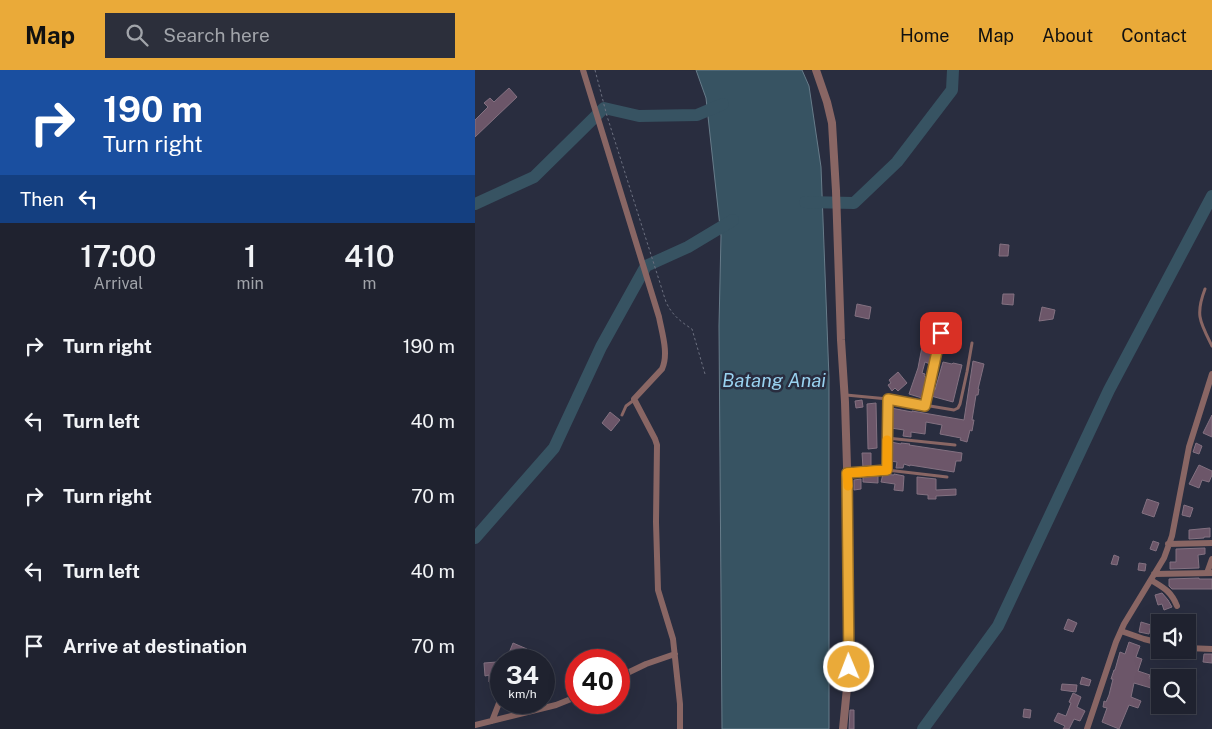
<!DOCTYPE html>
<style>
body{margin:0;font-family:"Public Sans",sans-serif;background:#2c2f3b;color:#f1f3f6;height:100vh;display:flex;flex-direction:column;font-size:19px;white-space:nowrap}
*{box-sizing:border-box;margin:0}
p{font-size:16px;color:#a1a4aa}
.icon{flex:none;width:28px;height:28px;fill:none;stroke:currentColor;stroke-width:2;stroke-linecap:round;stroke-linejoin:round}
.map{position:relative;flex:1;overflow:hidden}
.details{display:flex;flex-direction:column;background:#1f222f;width:475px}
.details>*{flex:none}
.top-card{background:#1a4fa0;color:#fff;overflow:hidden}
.tools{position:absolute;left:676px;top:544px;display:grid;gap:10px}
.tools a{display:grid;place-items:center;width:45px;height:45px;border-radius:0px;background:#1f222f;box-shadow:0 5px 20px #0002,0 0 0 1px #3c3f4b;font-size:25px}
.speed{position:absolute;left:15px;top:579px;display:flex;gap:10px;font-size:25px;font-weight:700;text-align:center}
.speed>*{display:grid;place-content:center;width:65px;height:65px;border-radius:50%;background:#1f222f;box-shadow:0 5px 20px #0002,0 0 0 1px #3c3f4b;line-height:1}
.speed small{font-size:12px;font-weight:400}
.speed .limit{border:8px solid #d22;background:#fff;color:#111}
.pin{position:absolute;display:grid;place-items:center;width:42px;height:42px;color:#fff;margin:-21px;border-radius:10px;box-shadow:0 2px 8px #0006}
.me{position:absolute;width:55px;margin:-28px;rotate:359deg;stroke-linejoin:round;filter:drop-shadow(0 0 4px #0008)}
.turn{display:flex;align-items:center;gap:18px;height:105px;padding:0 20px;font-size:22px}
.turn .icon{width:65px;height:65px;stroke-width:2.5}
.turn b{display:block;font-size:35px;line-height:42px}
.then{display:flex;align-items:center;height:48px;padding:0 20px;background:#0003;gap:10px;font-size:19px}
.eta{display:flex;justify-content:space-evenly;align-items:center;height:85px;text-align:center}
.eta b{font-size:30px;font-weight:600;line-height:35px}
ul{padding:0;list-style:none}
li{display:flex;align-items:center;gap:15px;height:75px;padding:0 20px}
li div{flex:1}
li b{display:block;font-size:19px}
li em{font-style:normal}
header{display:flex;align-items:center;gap:30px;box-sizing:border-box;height:70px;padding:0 25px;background:#eaaa39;color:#111}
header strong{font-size:24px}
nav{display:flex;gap:28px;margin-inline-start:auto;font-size:18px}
.search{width:350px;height:45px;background:#2c2f3b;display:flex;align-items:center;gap:12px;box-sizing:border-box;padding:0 18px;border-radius:0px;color:#a1a4aa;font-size:19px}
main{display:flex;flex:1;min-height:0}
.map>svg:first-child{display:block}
.water{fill:#375362;stroke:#677c8a}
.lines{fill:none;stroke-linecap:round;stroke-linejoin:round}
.river{stroke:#375362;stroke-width:12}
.building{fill:#6c5669;stroke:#837181}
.path{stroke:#6c7080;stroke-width:1;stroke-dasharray:2.5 2.5;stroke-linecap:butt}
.service{stroke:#896664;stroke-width:3}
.minor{stroke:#896664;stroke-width:6}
.tertiary{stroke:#896664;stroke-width:8}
.route-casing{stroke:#986e25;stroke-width:12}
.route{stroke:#eaaa39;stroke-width:9}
.slow{stroke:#f59e0b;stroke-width:9}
.labels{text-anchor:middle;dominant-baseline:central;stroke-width:5;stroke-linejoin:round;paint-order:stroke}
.water-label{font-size:19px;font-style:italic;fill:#99d1ef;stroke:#292d3f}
</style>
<header>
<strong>Map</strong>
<div class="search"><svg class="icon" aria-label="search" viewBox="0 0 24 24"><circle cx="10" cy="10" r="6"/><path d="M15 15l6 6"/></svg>Search here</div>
<nav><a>Home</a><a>Map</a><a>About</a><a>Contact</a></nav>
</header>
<main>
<section class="details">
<div class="top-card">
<div class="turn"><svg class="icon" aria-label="right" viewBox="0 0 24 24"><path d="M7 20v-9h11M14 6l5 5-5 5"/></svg><div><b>190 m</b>Turn right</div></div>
<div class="then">Then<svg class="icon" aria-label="left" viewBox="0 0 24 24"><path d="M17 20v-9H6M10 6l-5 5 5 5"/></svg></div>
</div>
<div class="eta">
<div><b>17:00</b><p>Arrival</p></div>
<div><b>1</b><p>min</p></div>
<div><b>410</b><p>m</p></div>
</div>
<ul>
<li><svg class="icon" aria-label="right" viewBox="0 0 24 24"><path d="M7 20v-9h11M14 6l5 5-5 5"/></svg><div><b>Turn right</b></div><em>190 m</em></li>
<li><svg class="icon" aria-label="left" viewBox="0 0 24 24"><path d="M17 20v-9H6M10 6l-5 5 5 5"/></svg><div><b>Turn left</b></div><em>40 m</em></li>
<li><svg class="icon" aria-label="right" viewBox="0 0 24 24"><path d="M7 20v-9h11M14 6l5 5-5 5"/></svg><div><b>Turn right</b></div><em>70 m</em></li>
<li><svg class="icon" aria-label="left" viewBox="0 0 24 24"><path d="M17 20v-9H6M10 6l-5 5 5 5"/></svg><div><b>Turn left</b></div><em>40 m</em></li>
<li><svg class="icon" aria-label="arrive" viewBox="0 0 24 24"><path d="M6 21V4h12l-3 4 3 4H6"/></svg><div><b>Arrive at destination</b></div><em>70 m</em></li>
</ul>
</section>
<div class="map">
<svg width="737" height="659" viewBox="0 0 737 659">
<rect width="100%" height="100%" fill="#292d3f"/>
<path class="water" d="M221 0H327L334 16 346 97 354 308V659H247L244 256 246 166 231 28Z"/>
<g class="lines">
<path class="river" d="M330 132 379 133 422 92 477 20 478 0
M0 134 59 107 129 38 164 46 222 45 248 34
M0 468 79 378 126 277 171 196 213 177 258 150
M448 659 523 556 634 320 737 126"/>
</g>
<path class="building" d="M34 18 42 27 0 67V50L13 37 9 33 15 28 19 32Z
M525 174 534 175 533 186H524Z
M528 224H539L538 235 527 234Z
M382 234 396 237 394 249 380 246Z
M567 237 580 240 578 249 564 251Z
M470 262 478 264 476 272 469 271Z
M447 277 459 279 455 294 450 292 447 303 450 304 449 306 452 308 449 317H451L449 325 447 328 434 324 443 298Z
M498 291 509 294 503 319H504L503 325H501L497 350H499L497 361 495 360 492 372 485 370 486 368 465 364 467 355 451 352 450 364 436 362V367L428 366 429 360 416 358V338L437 342V341L489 350Z
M468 292 477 294 478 293 487 295 478 332 456 326 457 319 460 320Z
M423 302 432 313 423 321 420 318 417 321 413 315 416 313 414 310Z
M387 330 388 337 381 338 380 331Z
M401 333 402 378 393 379 392 334Z
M135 342 145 350 136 361 127 353Z
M737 345V367L728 363Z
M416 372 426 374V373L435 374 434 375 487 383 486 391H481L479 402 435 395V396L429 394 428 398H421L422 392 416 391Z
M721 373 727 376 724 384 718 382Z
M387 383H396V398H388Z
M724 395 737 401V405L734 412 727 410 724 418 714 414Z
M403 404V413L388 412V405Z
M408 404 419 405V404L429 406 428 421 419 420 420 414 406 412Z
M442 407 461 409V420L481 419V425L461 426V429H453V425L442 424Z
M386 409V419L379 420V410Z
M672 429 684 433 679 447 667 443Z
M709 435 718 438 715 447 707 445Z
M735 458V467H729V468L714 469V460Z
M678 471 684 473 681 481 675 479Z
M730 478V484L723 485 724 498 695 499V492H701V479Z
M639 485 644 487 642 495 636 494Z
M664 493 671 494 670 501 663 500Z
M724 508V509H737V519H697L694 516V509Z
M687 523 693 530 697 537 689 540 687 534 683 535 680 525Z
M593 549 602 553 598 562 589 559Z
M666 552 676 555 674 564 664 562Z
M654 572 665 576 661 587 667 589 663 601 675 605 674 608 678 609 676 618 659 613 656 627 666 631 663 638 654 635 644 659 627 652 632 638 628 637 629 631 631 632 634 625 638 609H636L639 600H640L645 582 650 584Z
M38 573 52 579 47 589 34 583Z
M690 580H702L698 589 688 586Z
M729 584H737V593L728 592Z
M144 587 151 597 146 600 144 597Z
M22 592 24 607 21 612H14V605L10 606 9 593Z
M607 607 616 610 614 616 605 614Z
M587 614 602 615 601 622 586 620Z
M598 623 606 627 602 637 610 641 605 651 599 649 594 659H588L590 656 579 651 583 643 591 646 596 633 594 632Z
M549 639 556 640 555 648 548 647Z
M375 640H379V659H374Z"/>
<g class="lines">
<path class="path" d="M120 0 132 46 191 232C197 245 206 252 217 259L230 304"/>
<path class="service" d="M730 219C720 245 725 252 737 276
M371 325 413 329 479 340 483 338 485 334 492 302 497 273
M450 336 466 263
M147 345 151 336 159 330
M412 368 480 375
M412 400 413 329
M373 403 412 400 472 407"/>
<path class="minor" d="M108 0 184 247C187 263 194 284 187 299L159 329 180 369 182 375 181 452 183 520 198 569 205 634V659
M693 474 737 473
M732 503 737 489
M679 504 737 503
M676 510C689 518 696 521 702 536
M646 561 669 569 685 573
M712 578 737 579
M144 607 171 594 200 584
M17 651 26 628 25 617 26 611
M0 655 81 635 101 627
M612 659 641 572 649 554 689 488 697 466 714 377 737 304"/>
<path class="tertiary" d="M341 0 352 32 357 53 361 121 366 270 370 332 374 461 373 548 374 597 368 659"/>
</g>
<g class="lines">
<g class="route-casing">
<path id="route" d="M374 597 372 403 412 400 413 329 450 336 466 263"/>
</g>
<use href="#route" class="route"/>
<path class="slow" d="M373 416 372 403 412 400V370"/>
</g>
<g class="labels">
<g class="water-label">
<text x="299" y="310">Batang Anai</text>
</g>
</g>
</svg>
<div class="tools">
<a><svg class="icon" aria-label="sound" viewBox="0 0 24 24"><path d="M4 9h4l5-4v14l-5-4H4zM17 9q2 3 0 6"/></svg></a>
<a><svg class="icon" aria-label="search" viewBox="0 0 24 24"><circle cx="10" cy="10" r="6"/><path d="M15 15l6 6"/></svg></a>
</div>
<div class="speed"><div>34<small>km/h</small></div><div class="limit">40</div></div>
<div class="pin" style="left:466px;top:263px;background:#d93025"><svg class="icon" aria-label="arrive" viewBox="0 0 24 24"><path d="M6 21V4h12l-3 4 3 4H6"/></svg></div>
<svg class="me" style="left:374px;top:597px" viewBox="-20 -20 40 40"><circle r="17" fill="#eaaa39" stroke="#fff" stroke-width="3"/><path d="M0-11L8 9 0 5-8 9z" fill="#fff"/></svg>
</div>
</main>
